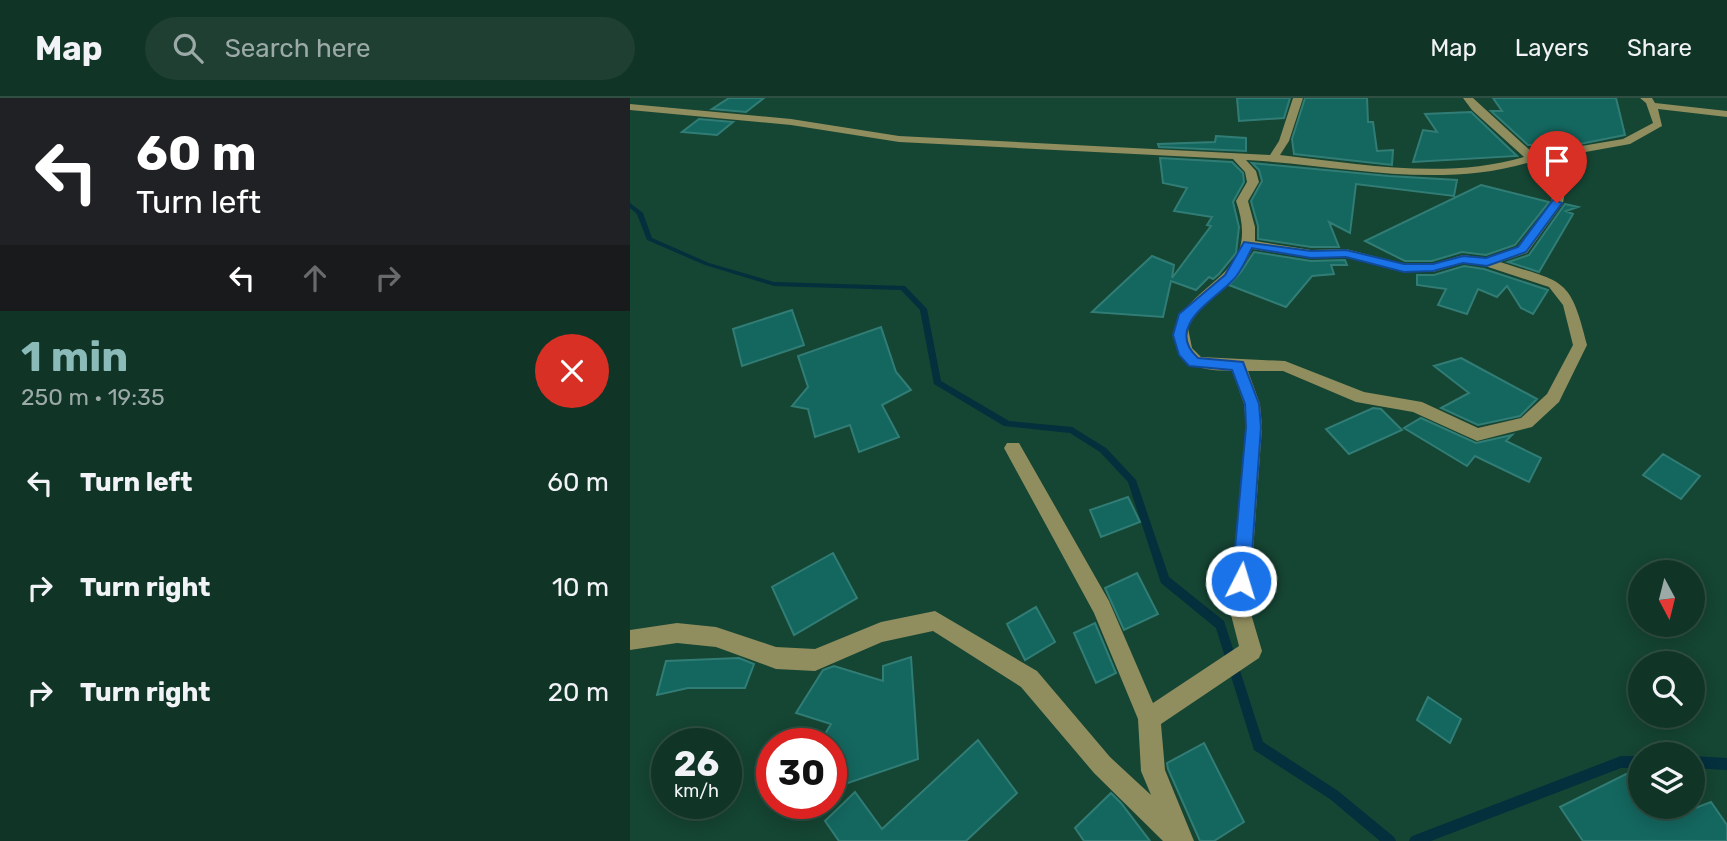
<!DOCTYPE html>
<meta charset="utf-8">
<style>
body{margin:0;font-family:Rubik,sans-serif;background:#1e3f32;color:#f1f3f6;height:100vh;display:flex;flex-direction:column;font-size:26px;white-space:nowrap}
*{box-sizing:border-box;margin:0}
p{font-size:23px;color:#9caaa7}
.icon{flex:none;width:38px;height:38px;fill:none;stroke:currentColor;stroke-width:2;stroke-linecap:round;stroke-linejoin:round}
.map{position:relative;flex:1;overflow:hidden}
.side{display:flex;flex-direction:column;background:#103426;width:630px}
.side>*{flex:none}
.banner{background:#202124;color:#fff;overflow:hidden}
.needle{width:46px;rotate:173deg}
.controls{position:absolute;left:998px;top:462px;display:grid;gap:14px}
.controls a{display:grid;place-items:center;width:77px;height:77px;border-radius:50%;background:#103426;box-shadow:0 4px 18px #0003,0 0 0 2px #304f43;font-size:35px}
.speed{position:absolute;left:21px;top:630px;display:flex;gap:14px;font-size:35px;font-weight:700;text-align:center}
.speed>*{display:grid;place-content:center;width:91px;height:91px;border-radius:50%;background:#103426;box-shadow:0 4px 18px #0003,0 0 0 2px #304f43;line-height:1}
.speed small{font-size:18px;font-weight:400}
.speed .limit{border:10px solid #d22;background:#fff;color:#111}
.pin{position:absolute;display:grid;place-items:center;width:60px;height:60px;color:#fff;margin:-72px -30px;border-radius:50% 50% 50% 0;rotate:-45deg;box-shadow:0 0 7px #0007}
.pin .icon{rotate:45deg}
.me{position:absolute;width:77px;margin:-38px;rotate:5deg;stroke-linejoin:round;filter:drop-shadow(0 0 5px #0008)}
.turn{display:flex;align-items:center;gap:24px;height:147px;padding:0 21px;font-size:32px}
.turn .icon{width:91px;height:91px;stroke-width:2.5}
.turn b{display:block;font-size:49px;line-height:60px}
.lanes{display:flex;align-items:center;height:66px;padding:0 21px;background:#0003;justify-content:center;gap:35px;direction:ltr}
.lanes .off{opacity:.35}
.round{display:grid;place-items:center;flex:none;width:74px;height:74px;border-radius:37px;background:#1e3f32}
.summary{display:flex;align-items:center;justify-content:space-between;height:119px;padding:0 21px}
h1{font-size:42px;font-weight:700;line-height:52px;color:#8bbbb9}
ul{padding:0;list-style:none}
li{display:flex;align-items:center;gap:21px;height:105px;padding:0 21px}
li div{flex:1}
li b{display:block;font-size:26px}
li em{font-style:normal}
header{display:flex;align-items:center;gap:42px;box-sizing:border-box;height:98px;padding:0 35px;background:#103426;border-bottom:2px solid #304f43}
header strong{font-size:33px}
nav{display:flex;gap:38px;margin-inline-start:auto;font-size:24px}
.search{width:490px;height:63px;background:#1e3f32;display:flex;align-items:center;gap:18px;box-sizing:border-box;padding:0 24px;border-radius:38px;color:#9caaa7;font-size:26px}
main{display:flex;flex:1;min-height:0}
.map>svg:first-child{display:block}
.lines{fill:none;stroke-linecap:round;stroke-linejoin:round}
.stream{fill:#042f3d;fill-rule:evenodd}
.building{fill:#14675f;stroke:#317d75;stroke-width:2}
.minor{fill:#908d5e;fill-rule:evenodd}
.route{fill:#1a73e8;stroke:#114b97;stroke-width:2}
</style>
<header>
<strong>Map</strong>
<div class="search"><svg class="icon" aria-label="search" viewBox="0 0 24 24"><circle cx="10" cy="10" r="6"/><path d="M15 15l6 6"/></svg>Search here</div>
<nav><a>Map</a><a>Layers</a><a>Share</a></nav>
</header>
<main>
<section class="side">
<div class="banner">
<div class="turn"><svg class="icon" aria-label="left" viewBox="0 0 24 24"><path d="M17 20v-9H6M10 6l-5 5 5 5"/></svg><div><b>60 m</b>Turn left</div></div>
<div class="lanes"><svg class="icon" aria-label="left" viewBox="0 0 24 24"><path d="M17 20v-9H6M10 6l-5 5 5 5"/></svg><svg class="icon off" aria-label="ahead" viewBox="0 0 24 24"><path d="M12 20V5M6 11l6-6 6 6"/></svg><svg class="icon off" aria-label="right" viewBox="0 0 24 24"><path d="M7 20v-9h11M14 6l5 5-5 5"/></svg></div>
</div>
<div class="summary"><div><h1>1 min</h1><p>250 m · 19:35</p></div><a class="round" style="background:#d93025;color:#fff"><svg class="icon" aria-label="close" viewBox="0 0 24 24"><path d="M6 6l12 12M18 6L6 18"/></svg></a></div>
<ul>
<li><svg class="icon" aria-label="left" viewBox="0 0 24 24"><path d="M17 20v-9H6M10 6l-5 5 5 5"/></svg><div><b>Turn left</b></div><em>60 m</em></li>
<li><svg class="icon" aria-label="right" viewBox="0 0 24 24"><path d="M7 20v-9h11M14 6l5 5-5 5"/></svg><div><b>Turn right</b></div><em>10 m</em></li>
<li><svg class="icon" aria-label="right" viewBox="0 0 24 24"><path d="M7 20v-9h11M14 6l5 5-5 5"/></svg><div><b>Turn right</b></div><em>20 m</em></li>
</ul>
</section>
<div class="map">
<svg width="1097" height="743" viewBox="0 0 1097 743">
<rect width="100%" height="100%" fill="#154533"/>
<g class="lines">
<path class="stream" d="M0 105 13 115 22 140 79 165 144 184 275 188 297 211 311 283 379 323 442 329 476 350 506 382 539 479 594 523 633 644 708 693 764 739 766 743H750L700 701 624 652 586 530 531 485 498 384 470 354 440 335 374 328 304 286 290 212 271 192 144 188 75 167 17 142 7 116 0 110Z
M991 658H1010V670H991L801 743H779L781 739 785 737Z
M1062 658 1097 660V672L1062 670Z"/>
</g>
<path class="building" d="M99 0H134L116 14 82 11Z
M607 0H660L654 20 609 23Z
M675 0H737L738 24H743L747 53 763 52 762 67 664 56 662 41Z
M863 0H986L995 37 950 46 898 47 861 13H872Z
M841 14 887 58 783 64 793 32 807 34 795 16Z
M69 21 103 24 87 37 52 34Z
M586 38 616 40V53L529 49 528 46 585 44Z
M530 60 602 64 613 75 614 84 603 104 609 129 606 155 589 176 583 181 579 179 566 192 541 183 533 219 462 214 522 158 544 167 542 180 581 128 577 127 582 119 544 113 557 90 533 85Z
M622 65 759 78 827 82 824 98 726 86 720 135 699 124 709 149H681L628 141V128L621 103 632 83 629 72Z
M851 87 919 104 885 147 856 157 832 154 802 163H775L735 143Z
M935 106 948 109 936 113 943 116 909 174 878 164 899 157Z
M624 154 681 163 715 162 717 167H701L704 176 682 178 656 209 599 187 611 174Z
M834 168 854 171 918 192 903 216 891 210 877 188 867 199 848 191 837 216 808 207 816 191 787 187V177H804Z
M162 212 174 247 112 268 103 231Z
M251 229 266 274 281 292 252 307 269 339 229 354 220 327 185 339 178 311 162 308 178 289 168 258Z
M831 260 907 301 890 318 848 327 811 310 839 295 804 268Z
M743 310 751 311 772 332 719 356 696 331Z
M791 320 846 345 882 337 876 343 911 360 899 384 845 358 837 368 774 330Z
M1033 356 1070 378 1051 401 1013 377Z
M498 399 510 424 471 439 460 412Z
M203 455 227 500 164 537 142 489Z
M507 475 528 516 494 532 475 490Z
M406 509 425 544 395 562 377 526Z
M465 525 486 575 466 585 444 535Z
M281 559 288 661 218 685 201 680V646H189L201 626 166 615 193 572 204 568 253 583V568Z
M109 560 124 566 115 590H58L27 597 36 563Z
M798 599 831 621 820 645 787 622Z
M348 642 387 695 336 743H209L195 723 225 694 252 731Z
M574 645 614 724 584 743H570L538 671 537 665Z
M1010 669V709H1031L1039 720 1081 704 1097 727V743H953L930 709Z
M481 695 491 705 520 743H454L445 730Z"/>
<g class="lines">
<path class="minor" d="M663 0H673L659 43 650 57C730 66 816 82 894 59L842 12 833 0H843L904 56 993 41 1023 25 1016 5 1010 0H1022L1025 5 1097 13V19L1028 11 1032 28 1000 46 911 62 937 82 933 105 897 155 870 164C934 185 940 178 957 247L929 304 902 329 847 343 783 314 726 304 653 273H618L630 306 632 329 619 509 632 553 629 560 531 626 535 672 564 743H533L464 675 391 589 303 533 252 544 185 573 146 571 86 549 47 545 0 552V532L47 525 86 529 146 549 185 551 251 524 305 513 407 573 480 659 521 697 511 673 508 621 464 515 374 350 377 345H389L479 503 523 605 609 548 599 509 616 329 614 306 602 273C580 272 558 273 547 249 529 212 595 186 608 156 615 137 612 121 606 103L617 84 615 74 603 61 269 44 161 27 0 12V6L161 21 269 38 640 57 649 43ZM616 62C710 67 808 92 900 64L925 83 921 105 887 149 856 160 833 157 802 166H774L716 151 681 152 625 143V129L618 103 629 84 626 73ZM622 151 681 160 716 159 774 174H803L834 165 855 168 919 189 933 207 943 247 917 296 891 320 848 330 792 304 734 294 655 263 571 259 562 250 558 230C573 199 610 184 622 151Z"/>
</g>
<path class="route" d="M923 102 932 105 896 154 857 168 833 165 803 173 774 174 716 159 681 160 622 150C616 161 611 175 602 183 583 203 534 229 568 260L613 264 629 306 631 329 620 483 617 489 611 491 605 489 602 483 616 329 615 306 602 272 559 268 549 257 543 237 549 216 595 177 614 144 681 153 716 152 774 166H803L833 158 856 160 888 149Z"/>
</svg>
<div class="controls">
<a><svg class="needle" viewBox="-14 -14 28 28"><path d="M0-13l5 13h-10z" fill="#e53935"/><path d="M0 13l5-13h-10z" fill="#9caaa7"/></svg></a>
<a><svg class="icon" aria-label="search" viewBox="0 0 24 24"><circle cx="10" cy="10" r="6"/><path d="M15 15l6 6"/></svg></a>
<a><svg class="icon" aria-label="layers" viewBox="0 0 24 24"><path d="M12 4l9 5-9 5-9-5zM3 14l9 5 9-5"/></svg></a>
</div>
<div class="speed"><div>26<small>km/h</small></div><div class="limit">30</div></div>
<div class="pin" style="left:927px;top:105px;background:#d93025"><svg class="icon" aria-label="arrive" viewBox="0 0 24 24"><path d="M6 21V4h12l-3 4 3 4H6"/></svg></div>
<svg class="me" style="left:611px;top:483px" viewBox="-20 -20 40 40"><circle r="17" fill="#1a73e8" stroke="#fff" stroke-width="3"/><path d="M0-11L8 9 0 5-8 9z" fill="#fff"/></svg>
</div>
</main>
